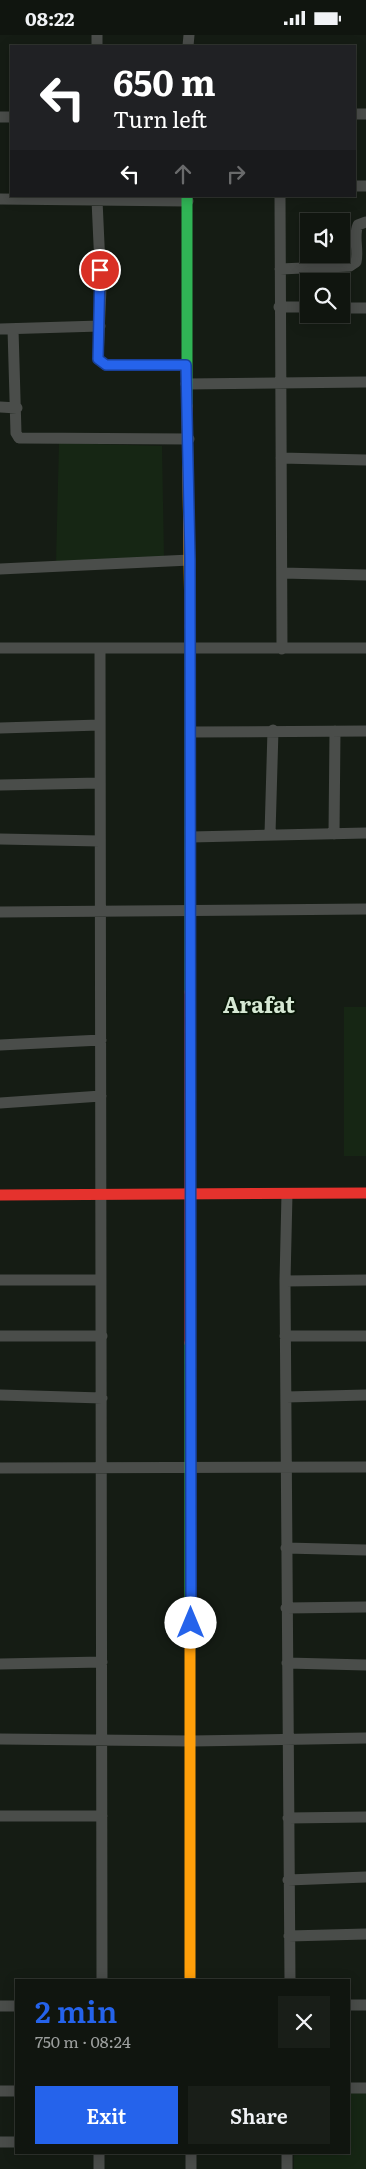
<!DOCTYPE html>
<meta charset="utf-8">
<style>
body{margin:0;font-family:Literata,serif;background:#191e18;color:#f1f3f6;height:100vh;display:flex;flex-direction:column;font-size:19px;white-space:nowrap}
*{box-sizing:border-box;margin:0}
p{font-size:16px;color:#9c9f9e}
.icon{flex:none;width:28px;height:28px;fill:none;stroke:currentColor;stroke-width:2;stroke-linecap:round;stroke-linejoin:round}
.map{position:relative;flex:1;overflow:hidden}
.side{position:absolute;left:15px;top:1944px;width:335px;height:175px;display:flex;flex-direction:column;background:#10150f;border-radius:0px;box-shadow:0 2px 12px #0003,0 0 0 1px #30342f}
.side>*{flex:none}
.top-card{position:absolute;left:10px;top:10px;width:346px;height:152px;border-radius:0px;box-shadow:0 2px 12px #0003,0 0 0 1px #30342f;background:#202124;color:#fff;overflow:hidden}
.fabs{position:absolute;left:300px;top:178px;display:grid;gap:10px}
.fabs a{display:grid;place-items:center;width:50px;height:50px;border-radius:0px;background:#10150f;box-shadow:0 2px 12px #0003,0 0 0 1px #30342f;font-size:25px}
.pin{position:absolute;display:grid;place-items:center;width:42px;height:42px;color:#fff;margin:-21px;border:2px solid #fff;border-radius:50%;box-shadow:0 1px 5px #0007}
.me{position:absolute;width:55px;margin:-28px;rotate:0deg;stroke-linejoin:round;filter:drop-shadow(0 0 4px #0008)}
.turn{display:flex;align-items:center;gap:18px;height:105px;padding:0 20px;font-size:22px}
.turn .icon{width:65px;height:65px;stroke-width:2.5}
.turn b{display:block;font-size:35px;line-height:42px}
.lanes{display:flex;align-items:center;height:48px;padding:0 20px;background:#0003;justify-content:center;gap:25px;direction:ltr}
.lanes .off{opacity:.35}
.round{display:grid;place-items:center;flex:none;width:52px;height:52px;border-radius:0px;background:#191e18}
.summary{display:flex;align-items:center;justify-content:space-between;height:85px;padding:0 20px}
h1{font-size:30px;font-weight:600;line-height:38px;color:#2563eb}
.button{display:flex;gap:10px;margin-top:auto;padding:10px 20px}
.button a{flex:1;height:58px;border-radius:0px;background:#2563eb;color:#fff;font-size:20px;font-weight:600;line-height:58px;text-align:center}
.button a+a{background:#191e18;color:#f1f3f6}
.status{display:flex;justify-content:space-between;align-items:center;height:35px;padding:0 25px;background:#10150f;direction:ltr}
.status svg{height:14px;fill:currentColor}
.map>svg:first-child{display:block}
.built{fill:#162614}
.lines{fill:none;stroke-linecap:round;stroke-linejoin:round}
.street{stroke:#4a4d4a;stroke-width:11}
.fast{stroke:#30b455;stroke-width:11}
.slow{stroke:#ff9f0a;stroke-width:11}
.jam{stroke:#e5322d;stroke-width:11}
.route-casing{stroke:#184099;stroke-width:12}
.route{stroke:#2563eb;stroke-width:9}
.labels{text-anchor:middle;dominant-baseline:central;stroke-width:4;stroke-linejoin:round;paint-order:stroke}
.district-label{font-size:22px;font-weight:bold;fill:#d6e8d4;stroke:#091608}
</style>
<div class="status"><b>08:22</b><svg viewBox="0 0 49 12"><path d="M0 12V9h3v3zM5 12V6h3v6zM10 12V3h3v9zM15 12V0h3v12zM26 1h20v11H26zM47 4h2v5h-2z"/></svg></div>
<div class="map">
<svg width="366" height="2134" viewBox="0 0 366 2134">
<rect width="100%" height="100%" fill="#151c14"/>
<path class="built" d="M59 408 162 411 164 522 56 527Z
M344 972H366V1121H344Z
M366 2055V2134H294V2118H349V2056Z"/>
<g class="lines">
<path class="street" d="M97 11V0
M188 11 189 0
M355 79H366
M0 82H11
M355 151H366
M280 161 282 614
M0 164 188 166
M97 165 101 253 98 324 106 330H186
M280 234 350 231 356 227C359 215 353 201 358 190L366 187
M279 272H309
M341 273H366
M0 294 100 291
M13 294 16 398 19 403 189 404
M186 349 366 347
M0 372 17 373
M281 423 366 425
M0 534 190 525
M282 538 366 540
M0 613H366
M100 614 102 1945
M0 693 100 690
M191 697 366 696
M0 750 100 748
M270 799 273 695
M334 799 335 696
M191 802 366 798
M0 804 100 806
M0 877 366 874
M0 1010 101 1005
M0 1068 101 1061
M287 1159 285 1246 290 1945
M0 1245H101
M285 1246 366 1245
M0 1301H102
M285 1301H366
M0 1360 102 1363
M286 1362 366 1360
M0 1433 366 1432
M286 1513 366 1515
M286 1573 366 1572
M287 1628 366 1630
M0 1629 102 1627
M0 1704 191 1706 366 1703
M0 1781H102
M288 1783 366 1782
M288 1845 366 1842
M289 1901 366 1899
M349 1970H366
M0 1971H16
M349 2053H366
M0 2056H16
M0 2107H16
M99 2118V2134
M191 2118V2134
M287 2134V2118"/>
<path class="fast" d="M187 371V161
M190 592V957
M190 1308V1572"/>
<path class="slow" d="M187 371 190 592
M190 1572V1945"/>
<path class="jam" d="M190 957V1308
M0 1160 366 1158"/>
</g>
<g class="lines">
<g class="route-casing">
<path id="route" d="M100 235 98 324 106 330H186L190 525 191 1588"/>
</g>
<use href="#route" class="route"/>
</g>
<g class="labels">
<g class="district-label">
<text x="259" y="968">Arafat</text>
</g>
</g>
</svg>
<div class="fabs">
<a><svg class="icon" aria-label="sound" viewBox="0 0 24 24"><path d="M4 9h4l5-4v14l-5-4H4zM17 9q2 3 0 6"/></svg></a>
<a><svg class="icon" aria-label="search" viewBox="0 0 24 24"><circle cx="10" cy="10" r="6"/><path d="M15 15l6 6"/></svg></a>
</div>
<div class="pin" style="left:100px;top:235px;background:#d93025"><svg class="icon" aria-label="arrive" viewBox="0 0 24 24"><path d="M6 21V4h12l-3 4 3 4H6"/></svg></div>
<svg class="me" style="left:191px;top:1588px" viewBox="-20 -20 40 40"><circle r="19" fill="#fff"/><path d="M0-13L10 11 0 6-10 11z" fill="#2563eb"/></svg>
<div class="top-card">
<div class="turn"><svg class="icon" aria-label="left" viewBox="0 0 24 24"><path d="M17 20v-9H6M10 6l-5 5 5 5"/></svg><div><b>650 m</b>Turn left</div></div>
<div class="lanes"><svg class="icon" aria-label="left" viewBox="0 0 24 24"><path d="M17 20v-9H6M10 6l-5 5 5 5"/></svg><svg class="icon off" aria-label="ahead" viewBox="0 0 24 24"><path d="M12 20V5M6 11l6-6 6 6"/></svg><svg class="icon off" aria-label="right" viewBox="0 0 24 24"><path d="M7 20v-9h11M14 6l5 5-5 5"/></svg></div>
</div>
<section class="side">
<div class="summary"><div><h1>2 min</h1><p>750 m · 08:24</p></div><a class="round"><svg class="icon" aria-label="close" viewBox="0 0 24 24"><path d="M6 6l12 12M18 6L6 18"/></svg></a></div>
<div class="button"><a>Exit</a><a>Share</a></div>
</section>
</div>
